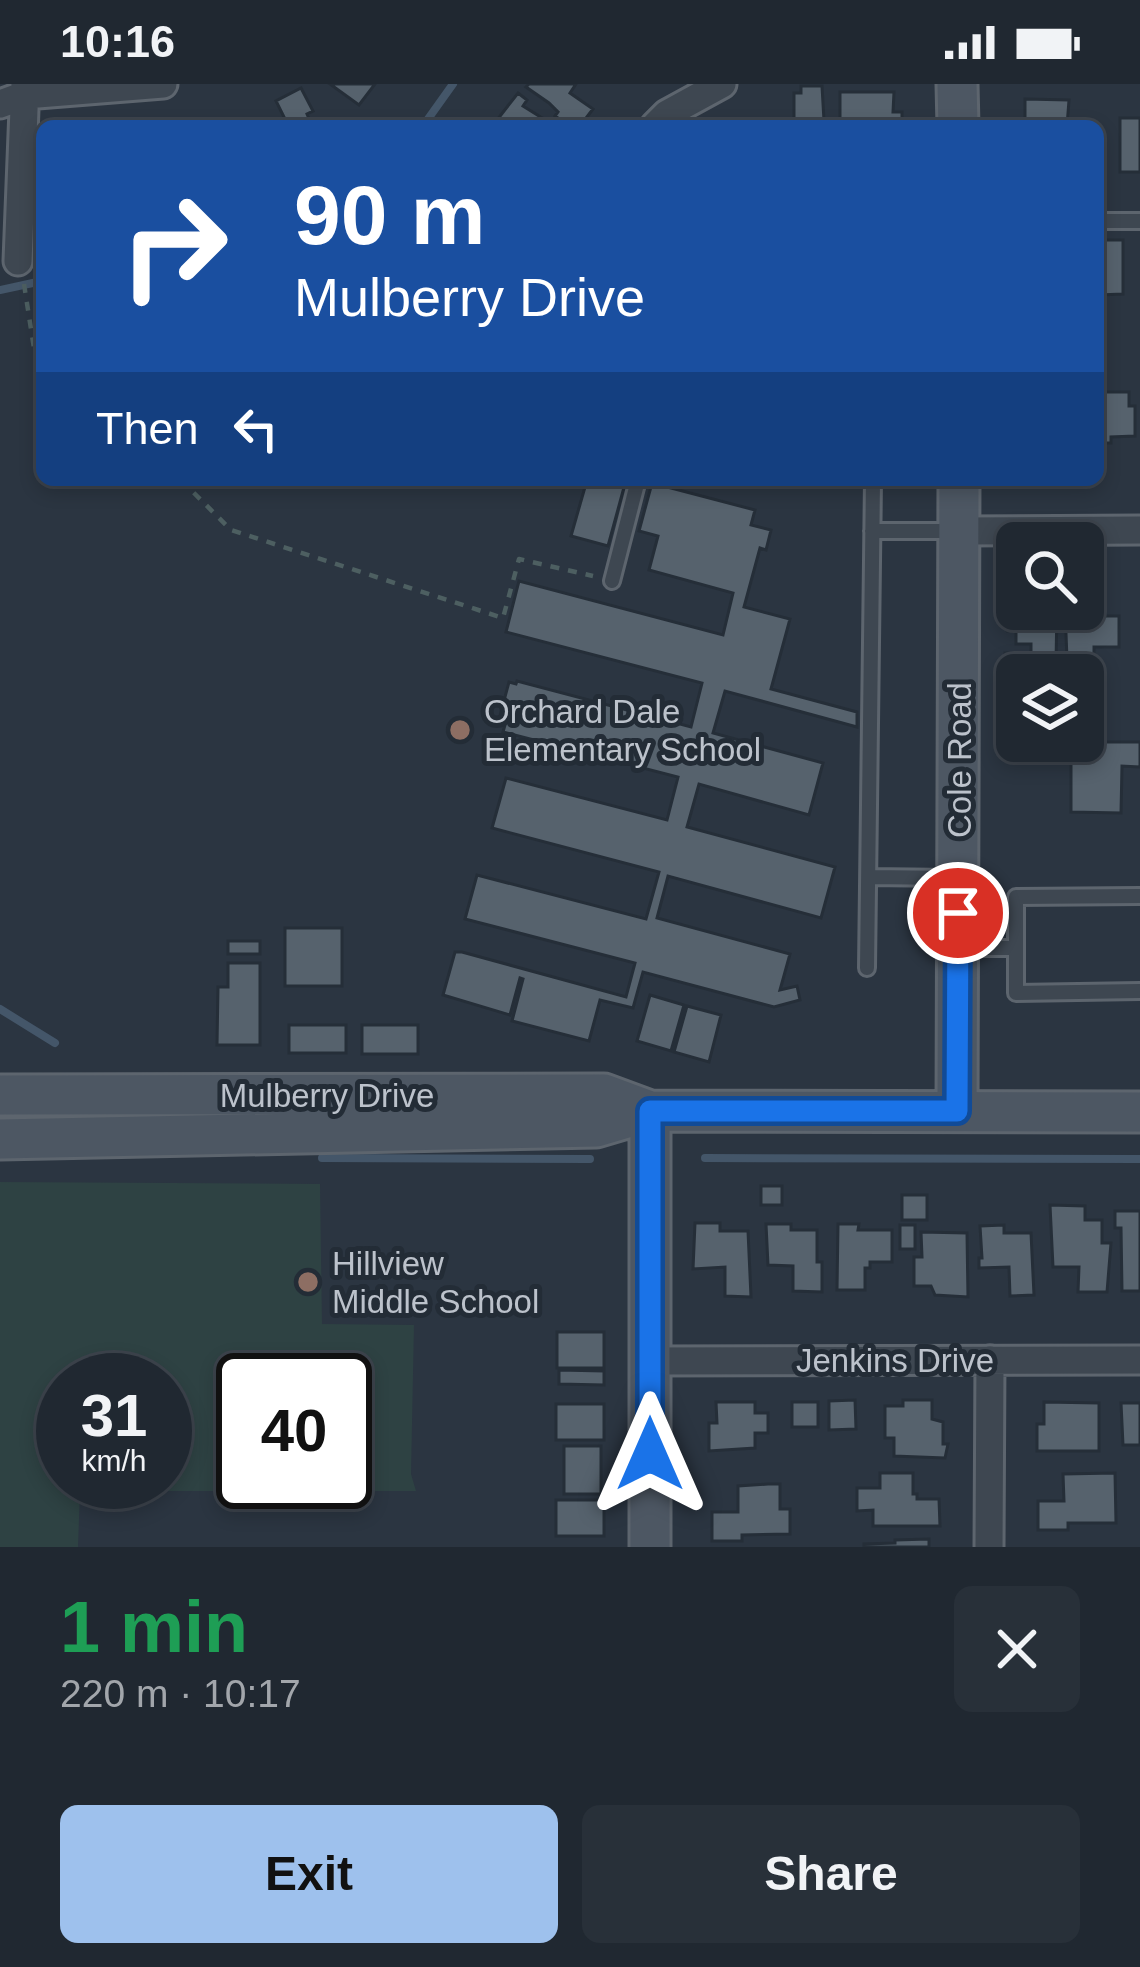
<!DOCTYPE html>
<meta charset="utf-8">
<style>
body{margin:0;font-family:Arial,sans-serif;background:#283039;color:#f1f3f6;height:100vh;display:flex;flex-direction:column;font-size:45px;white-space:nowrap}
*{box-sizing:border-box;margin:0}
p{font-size:39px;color:#a2a6ab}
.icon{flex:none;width:66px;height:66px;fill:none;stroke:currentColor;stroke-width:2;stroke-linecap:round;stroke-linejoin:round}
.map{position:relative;height:1463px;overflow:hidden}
.panel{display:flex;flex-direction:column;background:#202831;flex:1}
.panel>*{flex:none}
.top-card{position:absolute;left:36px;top:36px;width:1068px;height:366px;border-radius:18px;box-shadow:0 6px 18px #0003,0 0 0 3px #3d444d;background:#1a4fa0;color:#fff;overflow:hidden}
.fabs{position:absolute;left:996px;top:438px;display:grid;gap:24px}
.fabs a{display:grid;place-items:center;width:108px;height:108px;border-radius:18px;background:#202831;box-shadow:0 6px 18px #0003,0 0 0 3px #3d444d;font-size:60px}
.speed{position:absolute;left:36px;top:1269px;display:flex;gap:24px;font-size:60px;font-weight:700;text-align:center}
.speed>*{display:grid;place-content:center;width:156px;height:156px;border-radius:50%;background:#202831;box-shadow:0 6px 18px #0003,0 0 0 3px #3d444d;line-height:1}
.speed small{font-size:30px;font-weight:400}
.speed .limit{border:6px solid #111;border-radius:18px;background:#fff;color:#111}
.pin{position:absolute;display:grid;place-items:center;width:102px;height:102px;color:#fff;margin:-51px;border:6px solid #fff;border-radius:50%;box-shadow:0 3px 12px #0007}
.me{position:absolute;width:132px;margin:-66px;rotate:0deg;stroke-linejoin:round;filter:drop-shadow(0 0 9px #0008)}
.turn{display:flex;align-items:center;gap:42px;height:252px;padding:0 60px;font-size:54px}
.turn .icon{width:156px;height:156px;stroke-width:2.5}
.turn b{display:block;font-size:84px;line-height:102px}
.then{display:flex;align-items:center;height:114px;padding:0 60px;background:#0003;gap:24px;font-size:45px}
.round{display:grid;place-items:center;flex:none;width:126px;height:126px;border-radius:18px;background:#283039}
.headline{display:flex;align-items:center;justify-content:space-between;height:204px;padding:0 60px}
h1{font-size:72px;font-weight:700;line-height:90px;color:#1e9e55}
.action{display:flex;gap:24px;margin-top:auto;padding:24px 60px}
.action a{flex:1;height:138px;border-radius:18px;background:#9ec1ed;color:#111;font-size:48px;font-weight:700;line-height:138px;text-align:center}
.action a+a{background:#283039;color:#f1f3f6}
.status{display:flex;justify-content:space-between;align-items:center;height:84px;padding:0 60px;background:#202831;direction:ltr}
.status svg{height:33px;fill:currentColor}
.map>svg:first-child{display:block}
.green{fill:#2e4243;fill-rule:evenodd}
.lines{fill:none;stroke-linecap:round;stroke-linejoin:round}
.stream{stroke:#445669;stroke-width:8}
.building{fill:#56626d;stroke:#252e38;stroke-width:3}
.lane-casing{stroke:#5d656e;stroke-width:20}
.street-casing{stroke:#5d656e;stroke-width:33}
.secondary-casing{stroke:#5d656e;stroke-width:45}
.path{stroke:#4d5f61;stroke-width:4.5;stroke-dasharray:9 9;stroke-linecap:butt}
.lane{stroke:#3e4751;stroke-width:14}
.street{stroke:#3e4751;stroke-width:27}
.secondary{stroke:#4d5763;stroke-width:39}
.route-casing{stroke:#114b97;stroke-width:30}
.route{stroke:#1a73e8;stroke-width:21}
.education-dot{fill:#8d6e63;stroke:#232c36;stroke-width:4.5}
.labels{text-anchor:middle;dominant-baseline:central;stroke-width:10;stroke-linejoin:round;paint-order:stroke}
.poi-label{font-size:33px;fill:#bcc2cb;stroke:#232c36;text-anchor:start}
.street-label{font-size:33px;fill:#bcc2cb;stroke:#232c36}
</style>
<div class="status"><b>10:16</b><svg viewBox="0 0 49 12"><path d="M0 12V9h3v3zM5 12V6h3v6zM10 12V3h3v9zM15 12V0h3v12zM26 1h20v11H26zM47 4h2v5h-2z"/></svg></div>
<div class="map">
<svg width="1140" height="1463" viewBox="0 0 1140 1463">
<rect width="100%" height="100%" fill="#2b3541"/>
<path class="green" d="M0 1098 320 1100 322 1240 414 1241 411 1390 416 1407H80L78 1463H0ZM63 1296H165V1398H63ZM243 1296H345V1398H243Z"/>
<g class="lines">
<path class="stream" d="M423 42 453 0
M0 206 42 197
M0 925 55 959
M322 1074 590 1075
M705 1074 1140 1075"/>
</g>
<path class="building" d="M330 0H375L359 21Z
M529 0H576L570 9 593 25 580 42H570L555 32 558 28 549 19 526 3Z
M801 2H822L824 37H794V9H801Z
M301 4 313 27 307 30 312 42H281L287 39 276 17Z
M840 8H894L893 28H902V42H854V37H840Z
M518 9 527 16 523 22 555 42H505L497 36Z
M1025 15 1069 16 1067 42H1025Z
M1120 34H1140V88H1120Z
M1098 156H1123V210L1098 211Z
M1102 308H1129V322H1135V352L1111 353V359H1104V380H1098V322H1102Z
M587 396H626L608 462 571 452Z
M652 399 755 426 751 441 771 446 766 466 760 464 744 523 790 535 771 605 857 628V643L725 607 713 649 823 679 809 731 699 700 687 743 835 783 821 834 668 792 657 834 790 870 780 906 797 902 800 916 774 923 643 888 633 924 600 916 589 957 512 937 523 895 520 894 510 931 443 911 455 868H462L626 913 635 879 465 835 477 791 646 835 659 788 492 744 506 694 667 736 678 693 503 648 505 641 498 639 509 598 516 600 517 597 691 643 702 599 506 548 519 497 723 551 733 509 649 486 658 452 639 447Z
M1004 498H1017V525H1057L1056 578H1031V591H1017V607H1004L1005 569H1031V560H1016V547H1007L1004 541Z
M1083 499H1094L1093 532H1119V563H1094V575H1067L1065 525H1083Z
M1083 651 1104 652V658H1140V683L1122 682 1121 729 1071 728V657H1083Z
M285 844H342V902H285Z
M228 857H260V870H228Z
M228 879H260V961H217L218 903H228Z
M650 911 684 921 671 967 637 957Z
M687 922 721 931 709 978 674 968Z
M289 941H346V969H289Z
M362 941H418V970H362Z
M761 1102H782V1121H761Z
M902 1111H927V1136H902Z
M1050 1121 1085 1122V1136H1102V1159H1111L1107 1208H1078L1079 1183H1053Z
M1115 1127H1140V1207H1122L1121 1144H1115Z
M695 1139H720V1147H748L751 1213 725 1212V1183L693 1185Z
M766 1140H791V1146H817V1178H822V1208L793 1207V1182L768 1181Z
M838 1140H859L858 1146H892V1178H870V1184H865V1206H837Z
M900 1141H915V1165H900Z
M1004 1141V1149H1031L1034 1211 1010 1212 1009 1183 979 1184V1174H982L980 1142Z
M921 1148 967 1149 968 1213 935 1211 931 1202H914V1173H922Z
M557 1248H604V1284H557Z
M559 1286 604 1287V1301L559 1300Z
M855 1316 856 1345 829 1346V1317Z
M903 1316H932V1335L943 1338V1360H948L945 1374 894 1372V1354H885V1322H903Z
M716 1318H755V1329H768V1349H755V1364L709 1367V1339H717Z
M792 1318H818V1343H792Z
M1044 1318 1099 1319V1367H1037V1340H1044Z
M1121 1319H1140V1361H1123Z
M556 1320H604V1356H556Z
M564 1362H601V1410H564Z
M880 1389H913V1410H917V1415H939L940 1442H873V1426L857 1427V1404H880Z
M1115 1389 1116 1439H1068V1446H1038V1417H1064L1063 1390Z
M768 1400H780V1425H790V1450L742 1451V1457H712V1428H738V1402Z
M556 1416H604V1452H556Z
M929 1455V1463H864V1460L895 1459V1456Z"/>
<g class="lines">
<g class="lane-casing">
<path id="lane" d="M1098 137H1140
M872 447H955
M612 497 638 396
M869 793 953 794
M1140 812 1016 813V909L1140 907
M963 864H1016
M867 884 873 396"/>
</g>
<g class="street-casing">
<path id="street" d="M0 20 25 11 163 0
M655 42 667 30 722 0
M18 177 25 0
M960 447 1140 446
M650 1277 1140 1276
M989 1463 990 1276"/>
</g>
<g class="secondary-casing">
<path id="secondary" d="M957 0 958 42
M0 1011 604 1010 650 1027
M957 1027 959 396
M0 1055 596 1043 650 1027 1140 1028
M650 1463V1027"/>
</g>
<path class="path" d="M24 200 35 271 42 273
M181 396 231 446 503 534 519 475 593 492"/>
<use href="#lane" class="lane"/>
<use href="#street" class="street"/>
<use href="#secondary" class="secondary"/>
</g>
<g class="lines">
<g class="route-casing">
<path id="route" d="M650 1370V1027H957L958 829"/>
</g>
<use href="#route" class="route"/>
</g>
<g class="education-dot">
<circle cx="460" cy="646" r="12"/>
<circle cx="308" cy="1198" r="12"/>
</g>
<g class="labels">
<g class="poi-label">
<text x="484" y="627">Orchard Dale<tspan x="484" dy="38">Elementary School</tspan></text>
<text x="332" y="1179">Hillview<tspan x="332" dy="38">Middle School</tspan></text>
</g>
<g class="street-label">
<text transform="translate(959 676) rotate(-90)">Cole Road</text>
<text x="327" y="1011">Mulberry Drive</text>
<text x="895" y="1276">Jenkins Drive</text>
</g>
</g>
</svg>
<div class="fabs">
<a><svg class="icon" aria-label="search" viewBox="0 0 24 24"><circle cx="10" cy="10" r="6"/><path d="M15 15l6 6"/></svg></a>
<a><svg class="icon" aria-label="layers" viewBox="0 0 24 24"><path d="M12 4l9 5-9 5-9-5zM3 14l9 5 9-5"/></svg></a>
</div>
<div class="speed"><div>31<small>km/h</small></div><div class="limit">40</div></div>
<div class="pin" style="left:958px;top:829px;background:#d93025"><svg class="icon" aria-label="arrive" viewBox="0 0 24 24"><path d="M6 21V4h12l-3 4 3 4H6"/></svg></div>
<svg class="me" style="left:650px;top:1370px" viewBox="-20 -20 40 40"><path d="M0-17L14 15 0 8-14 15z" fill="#1a73e8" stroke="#fff" stroke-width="4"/></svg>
<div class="top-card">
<div class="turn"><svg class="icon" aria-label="right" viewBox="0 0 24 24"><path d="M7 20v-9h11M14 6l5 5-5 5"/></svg><div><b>90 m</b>Mulberry Drive</div></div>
<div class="then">Then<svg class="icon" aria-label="left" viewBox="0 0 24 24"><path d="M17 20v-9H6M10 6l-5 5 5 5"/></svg></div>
</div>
</div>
<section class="panel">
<div class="headline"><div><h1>1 min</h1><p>220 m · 10:17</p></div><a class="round"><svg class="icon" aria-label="close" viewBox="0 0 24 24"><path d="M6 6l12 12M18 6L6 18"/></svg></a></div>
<div class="action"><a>Exit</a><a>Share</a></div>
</section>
